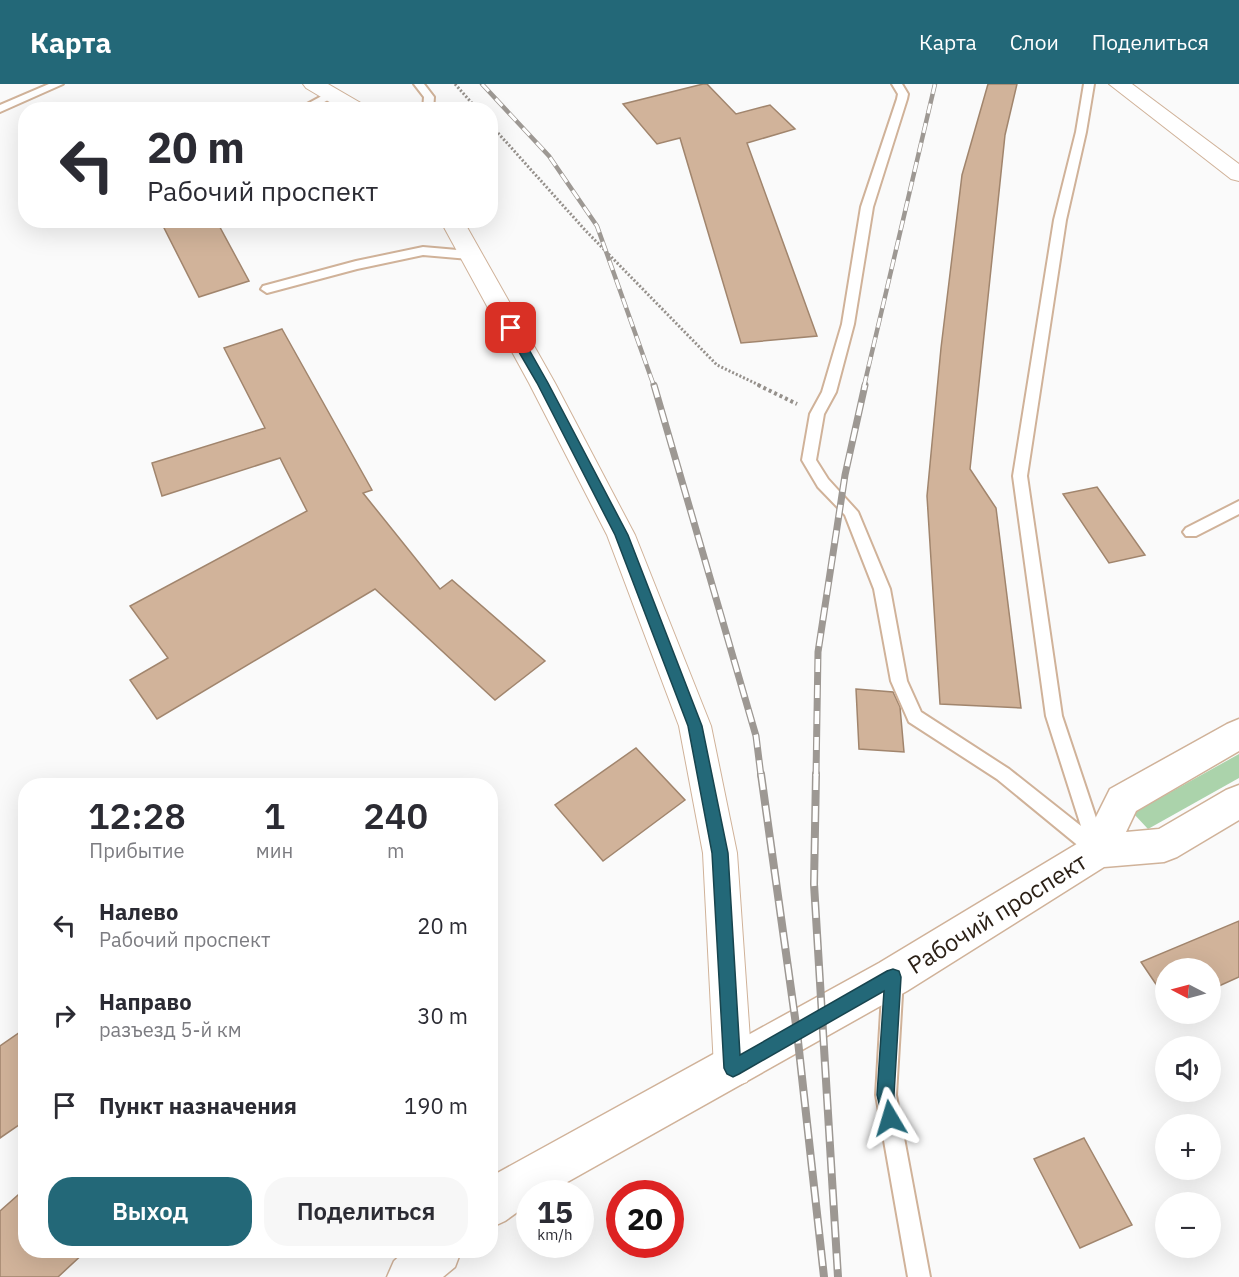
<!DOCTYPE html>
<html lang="ru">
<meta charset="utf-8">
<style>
body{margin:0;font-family:"IBM Plex Sans",sans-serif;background:#f7f7f7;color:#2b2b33;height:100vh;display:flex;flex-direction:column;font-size:22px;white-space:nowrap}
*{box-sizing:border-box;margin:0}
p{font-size:20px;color:#7c7c81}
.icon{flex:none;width:33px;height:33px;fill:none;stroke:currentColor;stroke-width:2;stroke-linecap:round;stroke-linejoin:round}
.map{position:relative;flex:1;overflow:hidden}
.drawer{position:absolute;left:18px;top:694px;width:480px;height:480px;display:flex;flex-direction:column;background:#fff;border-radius:24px;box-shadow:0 6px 24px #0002}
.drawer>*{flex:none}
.top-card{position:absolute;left:18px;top:18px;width:480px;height:126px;border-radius:24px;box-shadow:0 6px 24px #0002;background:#fff;color:#2b2b33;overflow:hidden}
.needle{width:39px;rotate:276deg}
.tools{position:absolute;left:1155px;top:874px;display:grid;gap:12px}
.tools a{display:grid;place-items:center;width:66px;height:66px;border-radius:50%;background:#fff;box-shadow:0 6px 24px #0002;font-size:30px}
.speed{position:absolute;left:516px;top:1096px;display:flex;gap:12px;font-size:30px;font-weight:700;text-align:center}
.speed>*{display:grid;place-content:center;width:78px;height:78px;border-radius:50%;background:#fff;box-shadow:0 6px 24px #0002;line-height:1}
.speed small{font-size:15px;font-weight:400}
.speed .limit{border:9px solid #d22;background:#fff;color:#111}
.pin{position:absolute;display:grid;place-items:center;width:51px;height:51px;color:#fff;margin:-26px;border-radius:12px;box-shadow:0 3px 9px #0006}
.me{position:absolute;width:66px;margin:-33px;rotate:353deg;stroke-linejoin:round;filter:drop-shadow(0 0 4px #0008)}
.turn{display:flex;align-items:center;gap:21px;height:126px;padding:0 30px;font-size:27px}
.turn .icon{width:78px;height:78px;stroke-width:2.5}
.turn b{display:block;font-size:42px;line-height:51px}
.eta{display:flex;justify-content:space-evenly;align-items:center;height:102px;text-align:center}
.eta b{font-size:36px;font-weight:600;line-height:42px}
.cta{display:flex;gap:12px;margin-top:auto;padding:12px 30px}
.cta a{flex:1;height:69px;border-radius:24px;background:#236878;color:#fff;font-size:24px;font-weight:600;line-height:69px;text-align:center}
.cta a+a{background:#f7f7f7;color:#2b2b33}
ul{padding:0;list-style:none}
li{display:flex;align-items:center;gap:18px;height:90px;padding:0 30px}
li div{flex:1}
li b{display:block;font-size:22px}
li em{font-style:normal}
header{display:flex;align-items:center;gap:36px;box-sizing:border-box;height:84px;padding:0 30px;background:#236878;color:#fff}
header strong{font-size:28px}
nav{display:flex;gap:33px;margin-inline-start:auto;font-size:21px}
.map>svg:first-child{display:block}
.green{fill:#abd3ab}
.building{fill:#d1b39a;stroke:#a1856d;stroke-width:1.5}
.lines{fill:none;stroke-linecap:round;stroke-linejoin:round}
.lane-casing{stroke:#d0b299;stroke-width:4}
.street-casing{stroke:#d0b299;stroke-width:2}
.secondary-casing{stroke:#d0b299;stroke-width:3}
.path-far1{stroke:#95908b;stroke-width:3;stroke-dasharray:2 2;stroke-linecap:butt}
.path{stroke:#95908b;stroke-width:4;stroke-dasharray:3 3;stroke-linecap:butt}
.lane{fill:#fff;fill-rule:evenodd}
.street{fill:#fff;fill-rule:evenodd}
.secondary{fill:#fff;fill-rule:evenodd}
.rail-far2-casing{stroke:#9d9893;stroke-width:4.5}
.rail-far1-casing{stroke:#9d9893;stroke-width:7}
.rail-casing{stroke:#9d9893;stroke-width:8}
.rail-far2{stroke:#fff;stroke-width:3;stroke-dasharray:10;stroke-linecap:butt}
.rail-far1{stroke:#fff;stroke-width:4.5;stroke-dasharray:13;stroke-linecap:butt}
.rail{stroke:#fff;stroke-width:5;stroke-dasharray:16;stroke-linecap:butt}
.route{fill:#236878;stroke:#17444e;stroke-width:1.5}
.labels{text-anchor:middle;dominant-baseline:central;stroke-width:4.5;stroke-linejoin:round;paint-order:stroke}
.near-street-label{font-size:24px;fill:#2c2117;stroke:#fff}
</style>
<header>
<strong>Карта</strong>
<nav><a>Карта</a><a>Слои</a><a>Поделиться</a></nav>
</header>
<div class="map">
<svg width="1239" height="1193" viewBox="0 0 1239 1193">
<rect width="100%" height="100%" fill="#fafafa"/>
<path class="green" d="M1239 670V694L1148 745 1133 729Z"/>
<path class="building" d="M703 0H707L736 30 770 21 795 45 747 59 817 252 741 259 680 54 657 60 623 20Z
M988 0H1017L1005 51 970 385 996 424 1021 624 940 620 927 412 941 264 962 91Z
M160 136H216L249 197 199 213Z
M282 245 372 406 363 409 440 505 452 496 545 577 495 616 375 505 157 635 130 596 168 574 130 522 307 427 280 374 162 412 152 379 265 344 224 264Z
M1097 403 1145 471 1109 479 1063 410Z
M856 605 893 608 900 623 904 668 859 665Z
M636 664 685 716 603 777 555 721Z
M1239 837V893L1210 906V885H1166V915L1141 878Z
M26 944V1036L0 1054V962Z
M1084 1054 1132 1141 1080 1164 1034 1075Z
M26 1104V1167H86L58 1193H0V1127Z"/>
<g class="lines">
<g class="lane-casing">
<path id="lane" d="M49 0H63L0 28V21Z
M414 0H424L434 13 433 26H423L424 13Z
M892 0H902L908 10 907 15 873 123 854 240 836 308 824 330 816 376 828 395 858 428 890 505 907 597 921 628 1009 685 1081 742 1046 632 1013 392 1054 136 1076 48 1084 0H1094L1086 48 1066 136 1027 392 1062 632 1107 767 1104 773 1098 775 1092 773 997 695 909 638 891 597 874 505 845 431 818 403 802 376 810 330 822 308 842 240 861 123 897 15 898 10Z
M331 7 335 8V12L310 26H296Z
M423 163 469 167 475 171 469 175 423 171 357 185 267 209 261 205 263 202 356 177Z
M1239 417V430L1196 452H1186L1183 448 1186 444Z
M893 884 900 887 903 894 896 1011 930 1193H908L876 1011 883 894 886 887Z"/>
</g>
<g class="street-casing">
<path id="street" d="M303 0H328L366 22 369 26H343L306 4Z
M1109 0H1132L1239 80V97L1231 95Z
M440 136H463L555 299 635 451 711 642 737 769 752 984 747 998 733 1003 719 998 714 984 703 769 679 642 607 451 529 299Z"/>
</g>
<g class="secondary-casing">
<path id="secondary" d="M1239 635V667L1136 727 1126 748 1159 745 1226 706 1239 701V736L1177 773 1164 778 1104 783 907 907 546 1110H530V1119L505 1137 490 1144V1093L879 879 1085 755 1110 705 1227 640Z
M405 1167H461L455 1183 443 1193H387L394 1177Z"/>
</g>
<path class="path-far1" d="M455 0 478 26
M490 40 585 146 717 281 761 302"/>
<path class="path" d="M758 301 797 320"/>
<use href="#lane" class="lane"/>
<use href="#street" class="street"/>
<use href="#secondary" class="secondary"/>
<g class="rail-far2-casing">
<path id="rail-far2" d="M482 0 549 72 597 142 654 302
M864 302 935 0"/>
</g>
<g class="rail-far1-casing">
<path id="rail-far1" d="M654 301 756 652 761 692
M816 692 818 568 845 391 865 301"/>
</g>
<g class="rail-casing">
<path id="rail" d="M761 690 797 948 824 1193
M816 690 814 800 838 1193"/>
</g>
<use href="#rail-far2" class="rail-far2"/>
<use href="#rail-far1" class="rail-far1"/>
<use href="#rail" class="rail"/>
</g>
<path class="route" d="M511 240 515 241 548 299 628 451 702 642 728 769 740 971 887 887 893 885 899 887 901 893 894 1011 898 1034 896 1040 890 1042 884 1040 877 1011 884 907 739 990 733 993 727 990 724 984 712 769 688 642 615 451 537 299 505 244Z"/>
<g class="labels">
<g class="near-street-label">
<text transform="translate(997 829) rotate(-32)">Рабочий проспект</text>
</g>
</g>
</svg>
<div class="tools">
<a><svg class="needle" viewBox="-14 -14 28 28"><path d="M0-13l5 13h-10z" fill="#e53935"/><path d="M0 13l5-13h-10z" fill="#7c7c81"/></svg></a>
<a><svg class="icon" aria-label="sound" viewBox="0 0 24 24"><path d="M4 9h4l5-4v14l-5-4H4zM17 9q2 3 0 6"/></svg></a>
<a>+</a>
<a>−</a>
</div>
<div class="speed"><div>15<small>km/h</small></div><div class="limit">20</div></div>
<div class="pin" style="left:511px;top:244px;background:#d93025"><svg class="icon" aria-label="arrive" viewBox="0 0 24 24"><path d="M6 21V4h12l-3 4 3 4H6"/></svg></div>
<svg class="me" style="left:890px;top:1034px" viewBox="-20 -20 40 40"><path d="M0-17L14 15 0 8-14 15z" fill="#236878" stroke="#fff" stroke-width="4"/></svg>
<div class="top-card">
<div class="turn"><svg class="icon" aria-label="left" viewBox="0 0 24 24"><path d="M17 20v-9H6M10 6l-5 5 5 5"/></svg><div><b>20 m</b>Рабочий проспект</div></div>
</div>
<section class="drawer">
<div class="eta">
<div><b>12:28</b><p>Прибытие</p></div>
<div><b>1</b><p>мин</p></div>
<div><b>240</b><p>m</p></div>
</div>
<ul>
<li><svg class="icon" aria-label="left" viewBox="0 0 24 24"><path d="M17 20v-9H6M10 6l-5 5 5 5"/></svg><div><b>Налево</b><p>Рабочий проспект</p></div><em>20 m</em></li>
<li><svg class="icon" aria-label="right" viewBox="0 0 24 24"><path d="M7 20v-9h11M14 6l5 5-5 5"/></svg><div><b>Направо</b><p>разъезд 5-й км</p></div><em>30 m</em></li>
<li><svg class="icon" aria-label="arrive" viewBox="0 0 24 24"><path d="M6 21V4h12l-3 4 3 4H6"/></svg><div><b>Пункт назначения</b></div><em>190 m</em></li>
</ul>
<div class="cta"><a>Выход</a><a>Поделиться</a></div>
</section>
</div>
